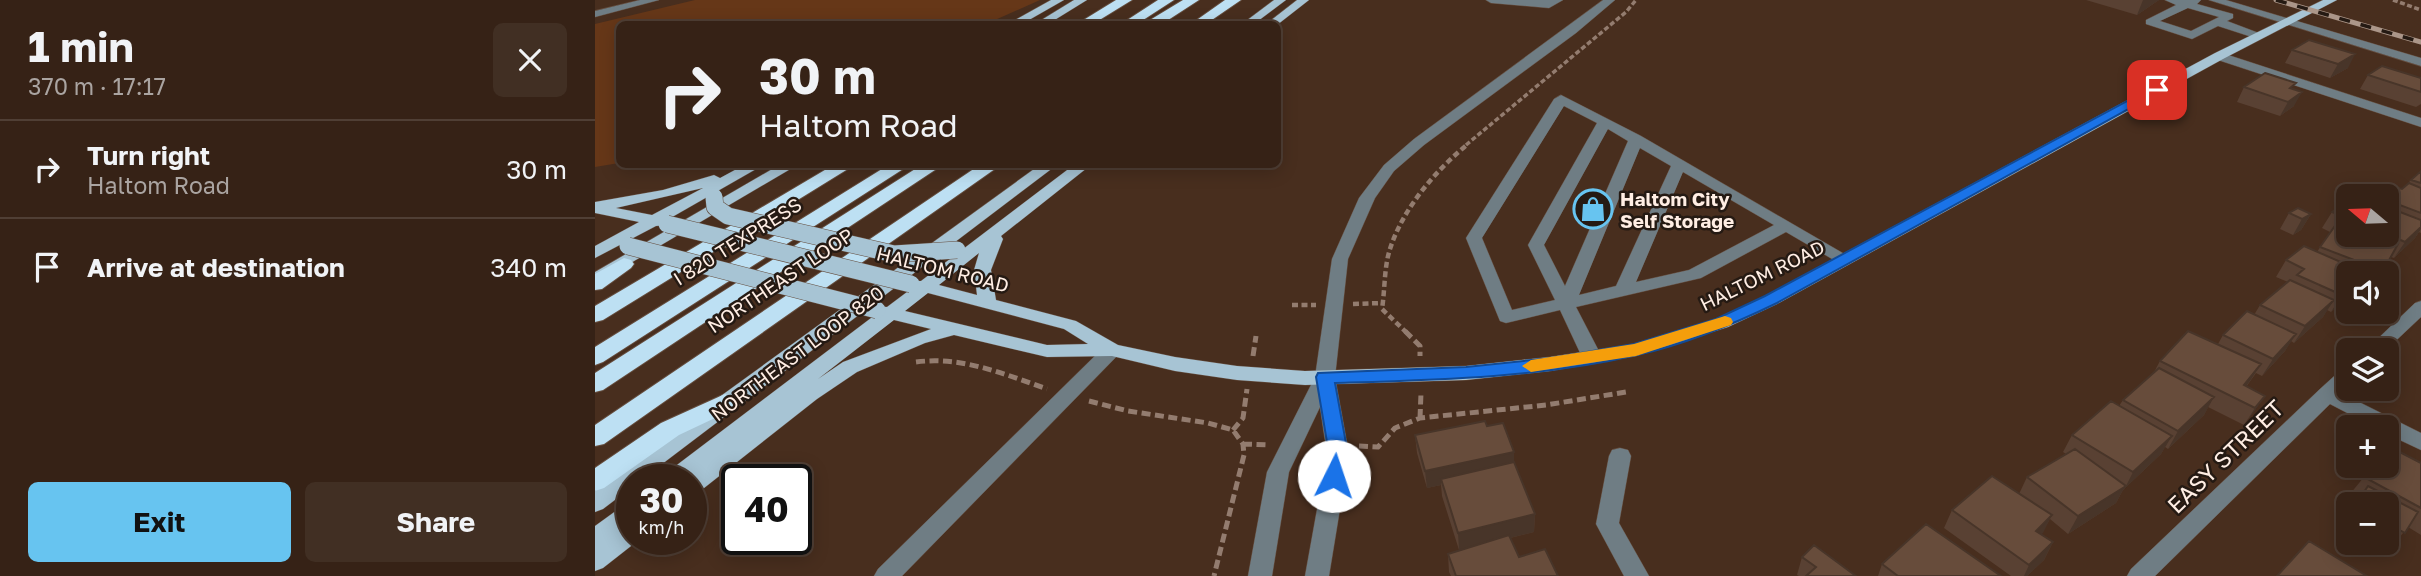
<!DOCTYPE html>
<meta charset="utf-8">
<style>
body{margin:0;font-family:"Golos Text",sans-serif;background:#412f23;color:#f1f3f6;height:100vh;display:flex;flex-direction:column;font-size:26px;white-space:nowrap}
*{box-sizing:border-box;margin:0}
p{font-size:23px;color:#aaa4a1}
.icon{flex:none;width:38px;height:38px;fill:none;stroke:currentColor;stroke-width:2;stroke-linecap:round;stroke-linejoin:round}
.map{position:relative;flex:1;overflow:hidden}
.side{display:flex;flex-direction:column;background:#362216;width:595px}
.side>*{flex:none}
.top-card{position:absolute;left:21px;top:21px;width:665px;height:147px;border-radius:10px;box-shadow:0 4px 18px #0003,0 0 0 2px #503f35;background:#362216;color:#f1f3f6;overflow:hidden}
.needle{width:46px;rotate:289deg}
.fabs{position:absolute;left:1741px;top:184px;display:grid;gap:14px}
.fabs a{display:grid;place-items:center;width:63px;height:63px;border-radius:10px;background:#362216;box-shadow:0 4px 18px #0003,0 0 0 2px #503f35;font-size:35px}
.speed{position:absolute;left:21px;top:464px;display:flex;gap:14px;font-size:35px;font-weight:700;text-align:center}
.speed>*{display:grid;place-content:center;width:91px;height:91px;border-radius:50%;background:#362216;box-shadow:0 4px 18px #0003,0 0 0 2px #503f35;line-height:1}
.speed small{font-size:18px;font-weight:400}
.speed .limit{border:4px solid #111;border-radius:10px;background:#fff;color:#111}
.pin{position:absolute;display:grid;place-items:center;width:60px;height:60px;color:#fff;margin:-30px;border-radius:14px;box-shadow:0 4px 10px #0006}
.me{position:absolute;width:77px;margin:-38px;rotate:4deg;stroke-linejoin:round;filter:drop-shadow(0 0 5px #0008)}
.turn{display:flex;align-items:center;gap:24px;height:147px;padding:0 28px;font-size:32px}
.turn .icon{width:91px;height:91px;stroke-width:2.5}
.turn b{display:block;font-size:49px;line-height:60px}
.round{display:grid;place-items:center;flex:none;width:74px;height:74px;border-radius:10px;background:#412f23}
.summary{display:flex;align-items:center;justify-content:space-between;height:119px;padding:0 28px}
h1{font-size:42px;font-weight:700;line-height:52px}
.cta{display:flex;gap:14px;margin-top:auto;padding:14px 28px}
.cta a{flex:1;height:80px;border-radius:10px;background:#67c4f0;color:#111;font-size:28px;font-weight:700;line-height:80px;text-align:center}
.cta a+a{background:#412f23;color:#f1f3f6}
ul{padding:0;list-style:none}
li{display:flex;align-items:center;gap:21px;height:98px;padding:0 28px;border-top:2px solid #503f35}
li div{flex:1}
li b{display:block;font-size:26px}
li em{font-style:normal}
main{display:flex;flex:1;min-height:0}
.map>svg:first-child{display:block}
.green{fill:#663718}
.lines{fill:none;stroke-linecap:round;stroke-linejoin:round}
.minor-casing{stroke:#654d3e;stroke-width:1}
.major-casing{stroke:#654d3e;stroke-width:1}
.highway-casing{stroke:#654d3e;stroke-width:2}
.path-far2{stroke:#937c6f;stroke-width:3.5;stroke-dasharray:5 2.5;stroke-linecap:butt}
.path-far1{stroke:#937c6f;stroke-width:4.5;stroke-dasharray:6 3.5;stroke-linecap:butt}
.path{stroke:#937c6f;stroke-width:5;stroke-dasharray:9 4.5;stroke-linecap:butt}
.minor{fill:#6f7d84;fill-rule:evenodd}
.major{fill:#a7c4d4;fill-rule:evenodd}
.highway{fill:#bde0f3;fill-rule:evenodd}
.rail-casing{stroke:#ab9689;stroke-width:5}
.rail{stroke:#251a13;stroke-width:3.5;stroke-dasharray:11;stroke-linecap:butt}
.major-bridge-casing{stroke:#654d3e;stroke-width:18;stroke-linecap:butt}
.major-bridge{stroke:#a7c4d4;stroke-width:17}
.wall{fill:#594133}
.shaded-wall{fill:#483529}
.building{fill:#674c3b;stroke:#483529;stroke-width:2}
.route{fill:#1a73e8;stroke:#114b97;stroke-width:2}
.slow{fill:#f59e0b}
.labels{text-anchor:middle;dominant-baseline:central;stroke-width:5;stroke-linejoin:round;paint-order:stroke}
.poi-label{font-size:19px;font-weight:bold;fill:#ffeee4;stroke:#251a13;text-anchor:start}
.street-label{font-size:19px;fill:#ffeee4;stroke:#251a13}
.near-street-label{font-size:23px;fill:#ffeee4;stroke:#251a13}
</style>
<main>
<section class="side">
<div class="summary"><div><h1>1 min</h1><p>370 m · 17:17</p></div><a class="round"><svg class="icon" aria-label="close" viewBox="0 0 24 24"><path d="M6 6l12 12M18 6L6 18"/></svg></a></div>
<ul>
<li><svg class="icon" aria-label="right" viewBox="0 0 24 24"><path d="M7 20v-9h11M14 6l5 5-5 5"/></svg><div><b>Turn right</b><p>Haltom Road</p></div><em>30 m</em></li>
<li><svg class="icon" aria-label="arrive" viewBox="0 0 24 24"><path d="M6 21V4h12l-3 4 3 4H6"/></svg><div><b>Arrive at destination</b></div><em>340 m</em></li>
</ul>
<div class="cta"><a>Exit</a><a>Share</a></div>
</section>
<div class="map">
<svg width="1826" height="576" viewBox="0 0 1826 576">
<rect width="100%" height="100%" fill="#482e1e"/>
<path class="green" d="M100 0H445L391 24H24V163L0 167V24Z"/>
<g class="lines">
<g class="minor-casing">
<path id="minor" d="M45 0H64L0 17V11Z
M891 0H968L954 8 896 3Z
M1008 0H1020L981 33 829 145 799 171 780 198 753 259 740 377 754 454 734 576H710L732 454 725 407 694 472 677 576H653L672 472 720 377 737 259 764 198 789 165 819 139Z
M1570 0H1606L1602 4 1638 14V18L1632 21 1669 35 1663 39 1623 26 1597 39 1551 24V20L1581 5ZM1593 8 1624 17 1596 31 1565 21Z
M1614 0H1631L1826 58V66Z
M1624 52 1826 118V127L1620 59 1618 56Z
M966 95 1046 136 1258 259 1250 264 1244 263 1191 232 1106 278 981 307 1007 357 1004 362H990L987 357 965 310 911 323 905 321 871 238 959 99ZM969 106 1002 123 933 245 960 300 917 310 887 238ZM1013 129 1033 141 970 286 949 245ZM1045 148 1076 166 1021 286 984 295ZM1088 172 1179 225 1094 270 1041 282Z
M1826 301V317L1791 350H1771L1820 303Z
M517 344 524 346 526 350 524 354 307 576H279L283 569 510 346Z
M1754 367V386L1746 393 1826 433V450L1792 434V427H1779L1735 404 1560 576H1532L1536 569 1725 389 1747 369Z
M1025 448 1033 450 1036 456 1024 523 1054 576H1029L1001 524 1014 456 1017 450Z"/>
</g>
<g class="major-casing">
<path id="major" d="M456 0H469L427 24H413Z
M479 0H492L458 21 448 19Z
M679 0H691L659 24H647Z
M702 0H714L682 25 671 24Z
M1728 0H1742L1628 59 1182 304 1133 327 1041 356 955 371 871 380 710 385 642 380 580 371 517 356 452 357 359 335 330 343 262 372 222 399 104 492 96 494V480H67L70 474 280 315 273 310 276 306 292 307 316 289 313 285 316 281H326L480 164H497L406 236 408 239 396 270 401 300 481 321 523 345 580 357 642 366 710 371 871 366 955 357 1039 344 1121 319 1170 296 1620 53ZM384 253 379 270 382 295 344 285ZM333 293 469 329 493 344 452 345 310 311ZM299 320 336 329 248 362 223 379Z
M151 164H170L72 220 71 225 61 226 0 258V246L44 222 0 213V202L68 190 119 175 125 178ZM108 188 57 215 21 208Z
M186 164H204L0 284V272Z
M446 164H463L46 480H37V487L8 509 0 512V491L123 398Z
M37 502V539H45L8 568 0 571V526L29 505Z"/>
</g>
<g class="highway-casing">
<path id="highway" d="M521 0H537L498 24H482Z
M563 0H579L542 24H526Z
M588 0H604L567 24H554L555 20Z
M630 0H646L611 24H596Z
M240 164H261L8 320 0 322V306Z
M295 164H316L8 362 0 365V347Z
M328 164H349L8 390 0 392V373Z
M386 164H407L9 444 0 446V425Z
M29 258 36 260 39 264 36 268 7 289 0 290V274Z
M130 394 139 397 142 403 139 409 84 435 9 488 0 491V468L66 423Z"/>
</g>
<path class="path-far2" d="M1798 0 1826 10
M871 145 1031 12 1041 0"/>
<path class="path-far1" d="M758 304 787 303
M697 305H721
M812 333 787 309C790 290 789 267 795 249 808 208 841 170 873 144"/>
<path class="path" d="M810 331 825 346V356
M658 356 661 336
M321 362C367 356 409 374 452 389
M494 401 533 411 613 423 638 430 648 444 649 455 619 576
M825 418 826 393
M638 430 648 418 652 389
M648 444 674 445
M764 446 783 447 800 428 825 418 951 405 1031 392"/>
<use href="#minor" class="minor"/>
<use href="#major" class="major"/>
<use href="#highway" class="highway"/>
<g class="rail-casing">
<path id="rail" d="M1681 0 1826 42"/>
</g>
<use href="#rail" class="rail"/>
<g class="major-bridge-casing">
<path id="major-bridge" d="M119 197 120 207 133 216 299 254 362 250
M72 224 316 284
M33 246 282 310"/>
</g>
<use href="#major-bridge" class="major-bridge"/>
</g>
<path class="wall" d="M1491 0H1564L1542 15Z
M1697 50 1753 68 1735 78 1690 63Z
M1773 75 1826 78V104L1821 107 1765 89Z
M1649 87 1698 89 1699 106 1685 116 1642 102Z
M1826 171V233L1824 232 1820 238 1799 258 1796 257 1787 273H1754V297L1736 312 1732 310 1728 317 1699 343 1696 341 1690 351 1667 376 1661 373 1651 387 1670 396 1649 425 1613 407 1609 415 1573 449 1570 447 1566 454 1528 490 1521 503 1473 534 1455 519 1446 534 1458 542 1449 560 1432 576H1416L1349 528 1357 510 1424 494 1432 477 1471 454 1468 452 1477 435 1524 406 1528 400 1558 374 1565 361 1623 344 1628 335 1659 315 1665 305 1693 282 1681 277 1691 260 1722 252 1735 232 1727 228 1737 212 1754 201V234H1792V196H1784L1788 190 1807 189 1816 180Z
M1694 213 1716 214 1706 230 1698 235 1685 229Z
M892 426 919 462 940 514 939 532 915 538 924 557 963 576H856L854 572 853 554 864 550 847 496 846 485 832 488 822 453 820 435Z
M1826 463V535L1813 527 1794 550 1780 542H1792V504H1758L1763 499 1755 494 1769 477Z
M1754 511V528L1745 524Z
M1207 557 1261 576H1204L1202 575Z
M1287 564 1406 576H1283Z"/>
<path class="shaded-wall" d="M1548 0H1564L1542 15Z
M1760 54 1753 68 1735 78 1743 64Z
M1707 92 1699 106 1685 116 1693 102Z
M1716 214 1706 230 1698 235 1707 219Z
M1826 227V229L1820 238 1799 258 1810 242Z
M1754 290V297L1736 312 1747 295Z
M1739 300 1728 317 1699 343 1710 326Z
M1701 334 1690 351 1667 376 1678 359Z
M1666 364 1655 381 1641 399 1649 385Z
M1670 396 1658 413 1649 425 1660 408Z
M1619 397 1609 415 1573 449 1583 431Z
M1577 436 1566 454 1528 490 1521 503 1473 534 1483 516 1531 486 1538 472Z
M919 452V469L846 479V485L832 488 830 471Z
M940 514 939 532 864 550 863 533Z
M1457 515 1448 533 1432 548 1441 531Z
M1458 542 1449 560 1432 576H1429L1434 565Z"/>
<path class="building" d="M1714 40 1760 54 1743 64 1697 50Z
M1787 66 1826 78V92L1773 75Z
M1670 73 1701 83 1695 88 1707 92 1693 102 1649 87Z
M1826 171V183L1816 180Z
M1814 183 1826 188V213L1794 201 1801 195 1788 190 1794 185 1807 189Z
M1752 201H1754V219L1737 212Z
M1792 207 1826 220V227L1810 242 1792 234Z
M1703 208 1716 214 1707 219 1694 213Z
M1742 223 1754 227V234H1775L1803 244 1788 271 1725 247Z
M1709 246 1771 273H1754V290L1747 295 1702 275 1709 269 1691 260Z
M1695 280 1739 300 1710 326 1665 305Z
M1652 311 1701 334 1678 359 1628 335Z
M1593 331 1666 364 1649 385 1670 396 1660 408 1565 361Z
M1564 368 1619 397 1583 431 1528 400Z
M1516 401 1577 436 1538 472 1477 435Z
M890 421 892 426 908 423 919 452 830 471 820 435Z
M1797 448 1826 463V508L1769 477 1780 466H1792V453Z
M1480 449 1531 486 1483 516 1432 477Z
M919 462 940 514 863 533 846 479Z
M1397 476 1457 515 1441 531 1458 542 1434 565 1357 510Z
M1773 486 1823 512 1810 533 1792 523V504H1761Z
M1331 524 1406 576H1303L1287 564Z
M914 535 924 557 950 549 963 576H861L853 554Z
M1714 541 1772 576H1682Z
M1219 545 1261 576H1211L1221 567 1207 557Z"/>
<path class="route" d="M1558 87 1568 90 1182 303C1137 325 1091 344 1042 355 943 378 841 380 740 383L753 454 746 482 739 484 732 482 729 476 734 454 721 377 723 373 871 367 956 358 1039 344 1121 319 1170 296Z"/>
<path class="slow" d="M1130 316 1136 318 1138 322 1136 325 1041 356 936 372 927 366 936 360 1039 344Z"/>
<defs>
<g id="shop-ring" transform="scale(2.0125)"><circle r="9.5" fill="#251a13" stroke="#67c4f0" stroke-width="1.5"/><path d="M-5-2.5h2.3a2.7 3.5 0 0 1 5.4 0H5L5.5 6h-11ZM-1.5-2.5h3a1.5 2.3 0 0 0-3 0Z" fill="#67c4f0"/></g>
</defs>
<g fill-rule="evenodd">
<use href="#shop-ring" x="998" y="209"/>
</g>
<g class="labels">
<g class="poi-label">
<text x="1025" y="198">Haltom City<tspan x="1025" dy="22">Self Storage</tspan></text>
</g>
<g class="street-label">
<text transform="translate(142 241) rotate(-32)">I 820 TEXPRESS</text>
<text transform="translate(348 269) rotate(14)">HALTOM ROAD</text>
<text transform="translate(1167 275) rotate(-26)">HALTOM ROAD</text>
<text transform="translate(185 280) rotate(-34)">NORTHEAST LOOP</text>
<text transform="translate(202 353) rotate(-37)">NORTHEAST LOOP 820</text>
</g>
<g class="near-street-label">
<text transform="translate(1630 456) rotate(-44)">EASY STREET</text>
</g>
</g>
</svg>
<div class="fabs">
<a><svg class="needle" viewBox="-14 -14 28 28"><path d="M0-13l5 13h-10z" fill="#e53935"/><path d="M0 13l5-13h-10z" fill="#aaa4a1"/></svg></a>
<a><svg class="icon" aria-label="sound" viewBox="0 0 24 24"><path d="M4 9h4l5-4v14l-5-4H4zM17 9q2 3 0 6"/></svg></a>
<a><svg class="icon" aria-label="layers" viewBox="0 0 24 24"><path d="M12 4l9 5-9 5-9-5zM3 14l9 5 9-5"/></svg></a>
<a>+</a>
<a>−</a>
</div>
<div class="speed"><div>30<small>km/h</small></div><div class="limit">40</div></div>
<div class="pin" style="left:1562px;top:90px;background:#d93025"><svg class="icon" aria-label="arrive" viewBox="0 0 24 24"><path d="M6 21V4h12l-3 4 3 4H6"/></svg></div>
<svg class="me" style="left:739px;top:476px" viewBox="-20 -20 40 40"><circle r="19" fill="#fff"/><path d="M0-13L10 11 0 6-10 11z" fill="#1a73e8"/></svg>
<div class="top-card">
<div class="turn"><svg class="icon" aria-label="right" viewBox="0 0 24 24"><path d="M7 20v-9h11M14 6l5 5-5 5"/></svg><div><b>30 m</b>Haltom Road</div></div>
</div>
</div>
</main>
